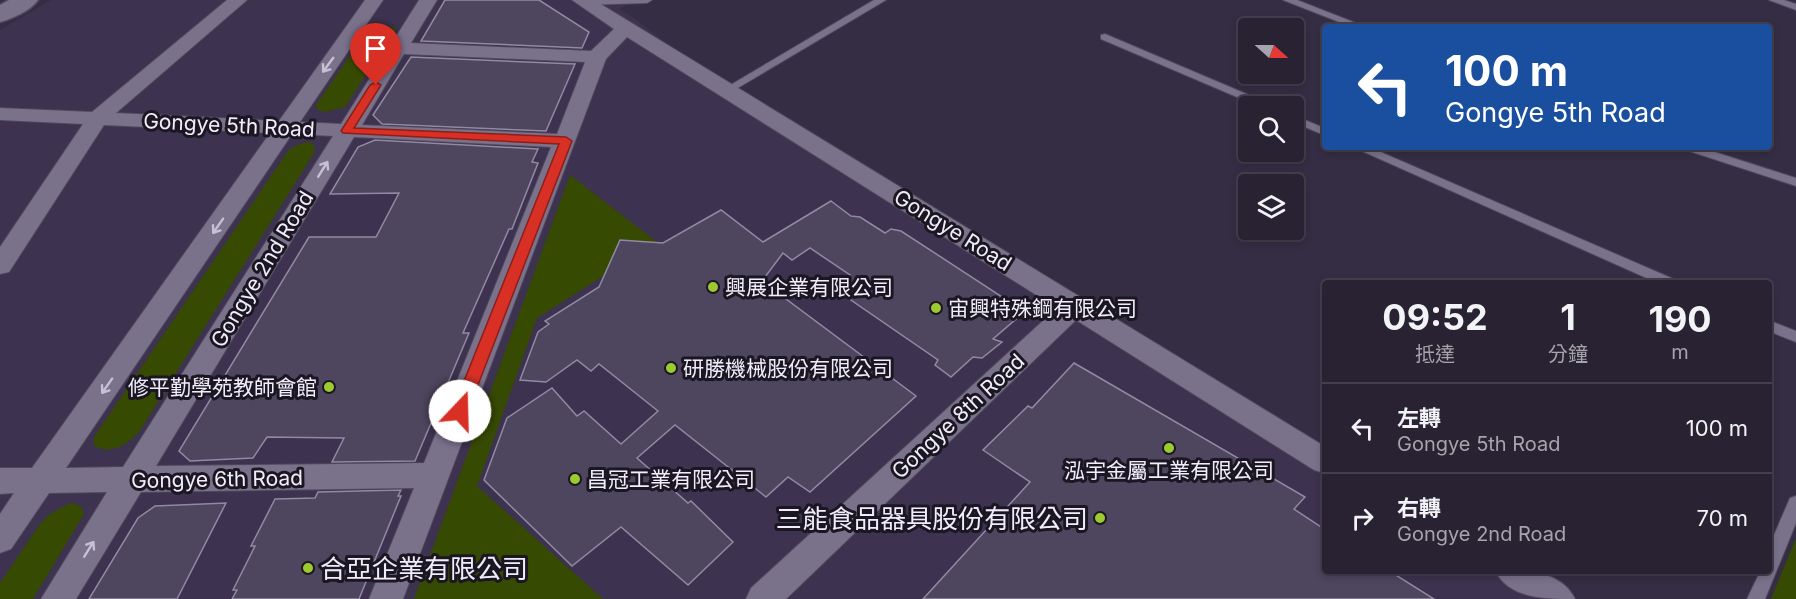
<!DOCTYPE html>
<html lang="zh-TW">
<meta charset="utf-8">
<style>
body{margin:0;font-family:Inter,"Noto Sans TC",sans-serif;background:#342f3e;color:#f1f3f6;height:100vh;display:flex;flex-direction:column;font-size:22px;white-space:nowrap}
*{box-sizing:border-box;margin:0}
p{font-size:20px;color:#a5a4ac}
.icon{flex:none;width:33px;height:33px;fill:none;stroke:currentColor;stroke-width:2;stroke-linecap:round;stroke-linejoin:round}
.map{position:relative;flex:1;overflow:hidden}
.side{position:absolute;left:1322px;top:280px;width:450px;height:294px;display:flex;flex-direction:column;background:#282232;border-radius:6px;box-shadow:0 3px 9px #0003,0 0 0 2px #443f4d}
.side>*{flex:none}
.hud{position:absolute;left:1322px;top:24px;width:450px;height:126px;border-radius:6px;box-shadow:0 3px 9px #0003,0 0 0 2px #443f4d;background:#1a4fa0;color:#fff;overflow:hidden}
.needle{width:39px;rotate:111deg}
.tools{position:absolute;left:1238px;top:18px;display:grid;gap:12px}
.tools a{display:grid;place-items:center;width:66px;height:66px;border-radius:6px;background:#282232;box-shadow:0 3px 9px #0003,0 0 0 2px #443f4d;font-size:30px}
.pin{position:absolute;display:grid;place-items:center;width:51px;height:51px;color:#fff;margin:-62px -26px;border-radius:50% 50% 50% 0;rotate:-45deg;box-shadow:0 0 6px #0007}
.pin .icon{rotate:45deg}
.me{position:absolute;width:66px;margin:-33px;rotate:21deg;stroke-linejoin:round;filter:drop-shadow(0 0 4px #0008)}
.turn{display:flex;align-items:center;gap:21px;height:126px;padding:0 24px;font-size:27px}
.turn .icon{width:78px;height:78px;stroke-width:2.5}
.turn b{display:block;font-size:42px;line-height:51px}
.eta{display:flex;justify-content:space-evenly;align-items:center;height:102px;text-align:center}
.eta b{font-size:36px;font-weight:700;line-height:42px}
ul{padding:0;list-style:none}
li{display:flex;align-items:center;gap:18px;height:90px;padding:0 24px;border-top:2px solid #443f4d}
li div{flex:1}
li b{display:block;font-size:22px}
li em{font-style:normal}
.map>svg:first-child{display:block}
.built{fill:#3d324f}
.green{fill:#374a02}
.building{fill:#4e455e;stroke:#9289a4;stroke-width:1.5}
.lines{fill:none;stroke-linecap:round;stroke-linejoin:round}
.lane-casing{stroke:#50495b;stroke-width:2}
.street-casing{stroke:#50495b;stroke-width:2}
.secondary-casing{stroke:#50495b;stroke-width:3}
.lane{fill:#7a718b;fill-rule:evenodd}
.street{fill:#7a718b;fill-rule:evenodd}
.secondary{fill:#7a718b;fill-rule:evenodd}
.oneway{stroke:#c7c1d4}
.route{fill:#d93025;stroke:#8d1f18;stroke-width:1.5}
.poi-dot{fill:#9dca30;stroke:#1b1722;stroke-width:2}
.labels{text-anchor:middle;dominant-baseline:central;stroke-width:6;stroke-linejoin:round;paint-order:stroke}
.street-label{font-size:21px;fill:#f1ecfb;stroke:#1b1722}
.poi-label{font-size:21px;fill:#f1ecfb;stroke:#1b1722;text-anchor:start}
.near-poi-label{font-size:26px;fill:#f1ecfb;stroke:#1b1722;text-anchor:end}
</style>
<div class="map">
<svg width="1796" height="599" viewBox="0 0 1796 599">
<rect width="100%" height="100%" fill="#352d43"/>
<path class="built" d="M51 0H637L619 9 637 20 726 91 1324 455V572H1516L1561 599H0V30Z"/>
<path class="green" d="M397 27 345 107 325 112 318 110 316 105 369 28Z
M310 142 315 147 314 153 139 432C126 445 112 455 94 446V437L288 151 299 144Z
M570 175 657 242 537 318 477 486 603 599H414Z
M70 503 81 506 84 514 33 599H0V583L40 524 50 514Z
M1796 538V599H1771Z"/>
<path class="building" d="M445 0H539L589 32 582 48 421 41Z
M411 57 575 64 546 131 382 124 373 115Z
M375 140 538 149 532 162 538 163 512 229H509L463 333H469L415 461 332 462 344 438 267 437 253 458 190 461 179 451 309 237H376L399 193 330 194 358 147Z
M831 201 851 216 860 217 885 233 891 229 901 231 1013 304 1004 312 1016 319 993 339 1002 342 982 358 973 357 951 377 935 365 938 360 832 287 850 275 810 248 792 260 783 253 762 281 916 396 810 492 788 477 766 497 675 425 637 458 688 503 691 501 733 542 688 585 621 527 572 566 484 480 507 418 552 388 577 416 584 411 621 444 658 411 599 364 591 371 577 360 546 382 520 380 538 332 549 324 545 321 599 287 620 240 663 243 721 210 763 242Z
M1074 363 1305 497 1294 509 1324 529V572H1391L1434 599H923L1030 482 983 450 1028 406 1032 408Z
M401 490 398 496H401L359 599H232L237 590H233L255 546H251L275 499 315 498 318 492Z
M226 503 177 599H89L138 518 155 506Z"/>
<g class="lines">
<g class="lane-casing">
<path id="lane" d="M586 0H652L647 3 583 5V1Z
M874 0H886L731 92 727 93 722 90Z
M1283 0H1297L1366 27H1352Z
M1769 0H1784L1796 4V10Z
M1105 34 1270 104 1271 106H1258L1101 39V35Z
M1293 115 1324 128V135L1293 122Z
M1353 147H1369L1678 281 1679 284H1660Z
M1681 147H1699L1796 178V186L1683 149Z
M1768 320 1796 331V342L1768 331Z
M1796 496V523L1765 599H1747L1760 572H1768V549L1790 498Z"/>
</g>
<g class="street-casing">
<path id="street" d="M227 0H247L116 113 279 121 365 0H383L300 122 341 124 419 0H437L411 43 591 51 614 29 572 0H594L1324 446V473L1314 470 1076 320 786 599H746L751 588 1057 308 627 37 606 59 403 599H369L414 488 141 492 76 599H41L107 492 49 493 11 549 0 553V514L14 493 0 494V468H32L270 133 104 125 9 272 0 274V247L83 124 0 120V108L92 112ZM404 54 585 62 557 134 362 125ZM292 134 333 136 123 467 66 468ZM354 137 551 147 424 463 156 466Z
M1496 572C1523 569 1561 570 1575 599 1546 599 1510 599 1496 572Z"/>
</g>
<g class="secondary-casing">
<path id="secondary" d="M9 0H38C30 11 12 19 0 22V5Z"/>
</g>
<use href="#lane" class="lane"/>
<use href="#street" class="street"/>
<use href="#secondary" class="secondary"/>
</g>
<defs><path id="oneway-shaft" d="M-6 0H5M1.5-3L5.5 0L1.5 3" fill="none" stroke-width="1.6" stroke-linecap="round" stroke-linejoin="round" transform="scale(1.5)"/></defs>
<g class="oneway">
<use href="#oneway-shaft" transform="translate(328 65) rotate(126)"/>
<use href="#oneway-shaft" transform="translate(323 169) rotate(-58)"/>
<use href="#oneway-shaft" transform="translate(218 226) rotate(125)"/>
<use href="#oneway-shaft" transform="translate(107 386) rotate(125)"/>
<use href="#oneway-shaft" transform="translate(89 549) rotate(-58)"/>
</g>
<path class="route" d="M376 82 381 85 354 128 566 137 572 141 468 411 465 415H455L452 411 559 144 343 133 341 131 370 85Z"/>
<g class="poi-dot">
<circle cx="713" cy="287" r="6"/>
<circle cx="936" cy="308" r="6"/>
<circle cx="671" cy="368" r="6"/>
<circle cx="329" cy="387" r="6"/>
<circle cx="1169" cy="448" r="6"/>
<circle cx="575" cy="479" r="6"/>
<circle cx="1100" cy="518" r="6"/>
<circle cx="308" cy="568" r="6"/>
</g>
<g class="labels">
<g class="street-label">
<text transform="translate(229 125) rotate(3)">Gongye 5th Road</text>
<text transform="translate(953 230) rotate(32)">Gongye Road</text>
<text transform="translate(262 269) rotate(-59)">Gongye 2nd Road</text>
<text transform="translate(958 416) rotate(-43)">Gongye 8th Road</text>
<text transform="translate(217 479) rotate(-1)">Gongye 6th Road</text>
</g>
<g class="poi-label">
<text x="725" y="287">興展企業有限公司</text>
<text x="948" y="308">宙興特殊鋼有限公司</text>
<text x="683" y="368">研勝機械股份有限公司</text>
<text x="317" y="387" text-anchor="end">修平勤學苑教師會館</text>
<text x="1169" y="470" text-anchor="middle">泓宇金屬工業有限公司</text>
<text x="587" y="479">昌冠工業有限公司</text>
</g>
<g class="near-poi-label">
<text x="1088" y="518">三能食品器具股份有限公司</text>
<text x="320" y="568" text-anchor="start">合亞企業有限公司</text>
</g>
</g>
</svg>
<div class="tools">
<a><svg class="needle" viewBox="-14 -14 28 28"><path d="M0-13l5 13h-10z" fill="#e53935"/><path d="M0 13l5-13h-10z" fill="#a5a4ac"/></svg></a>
<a><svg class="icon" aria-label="search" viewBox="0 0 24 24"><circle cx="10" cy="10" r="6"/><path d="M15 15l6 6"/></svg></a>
<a><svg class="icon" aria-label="layers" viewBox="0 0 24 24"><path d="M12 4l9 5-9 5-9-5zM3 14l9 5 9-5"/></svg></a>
</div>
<div class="pin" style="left:376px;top:85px;background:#d93025"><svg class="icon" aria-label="arrive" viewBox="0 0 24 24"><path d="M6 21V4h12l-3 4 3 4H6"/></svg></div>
<svg class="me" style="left:460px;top:411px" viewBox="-20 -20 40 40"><circle r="19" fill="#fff"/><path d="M0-13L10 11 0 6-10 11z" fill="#d93025"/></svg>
<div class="hud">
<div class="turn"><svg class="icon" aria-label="left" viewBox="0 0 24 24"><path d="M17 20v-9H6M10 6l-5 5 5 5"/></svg><div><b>100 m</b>Gongye 5th Road</div></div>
</div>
<section class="side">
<div class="eta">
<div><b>09:52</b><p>抵達</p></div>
<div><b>1</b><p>分鐘</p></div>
<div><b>190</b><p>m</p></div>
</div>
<ul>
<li><svg class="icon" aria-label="left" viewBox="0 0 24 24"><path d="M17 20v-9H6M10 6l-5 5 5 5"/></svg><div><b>左轉</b><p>Gongye 5th Road</p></div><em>100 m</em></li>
<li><svg class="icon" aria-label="right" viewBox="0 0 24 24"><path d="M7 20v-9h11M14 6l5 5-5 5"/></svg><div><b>右轉</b><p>Gongye 2nd Road</p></div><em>70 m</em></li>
</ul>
</section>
</div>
